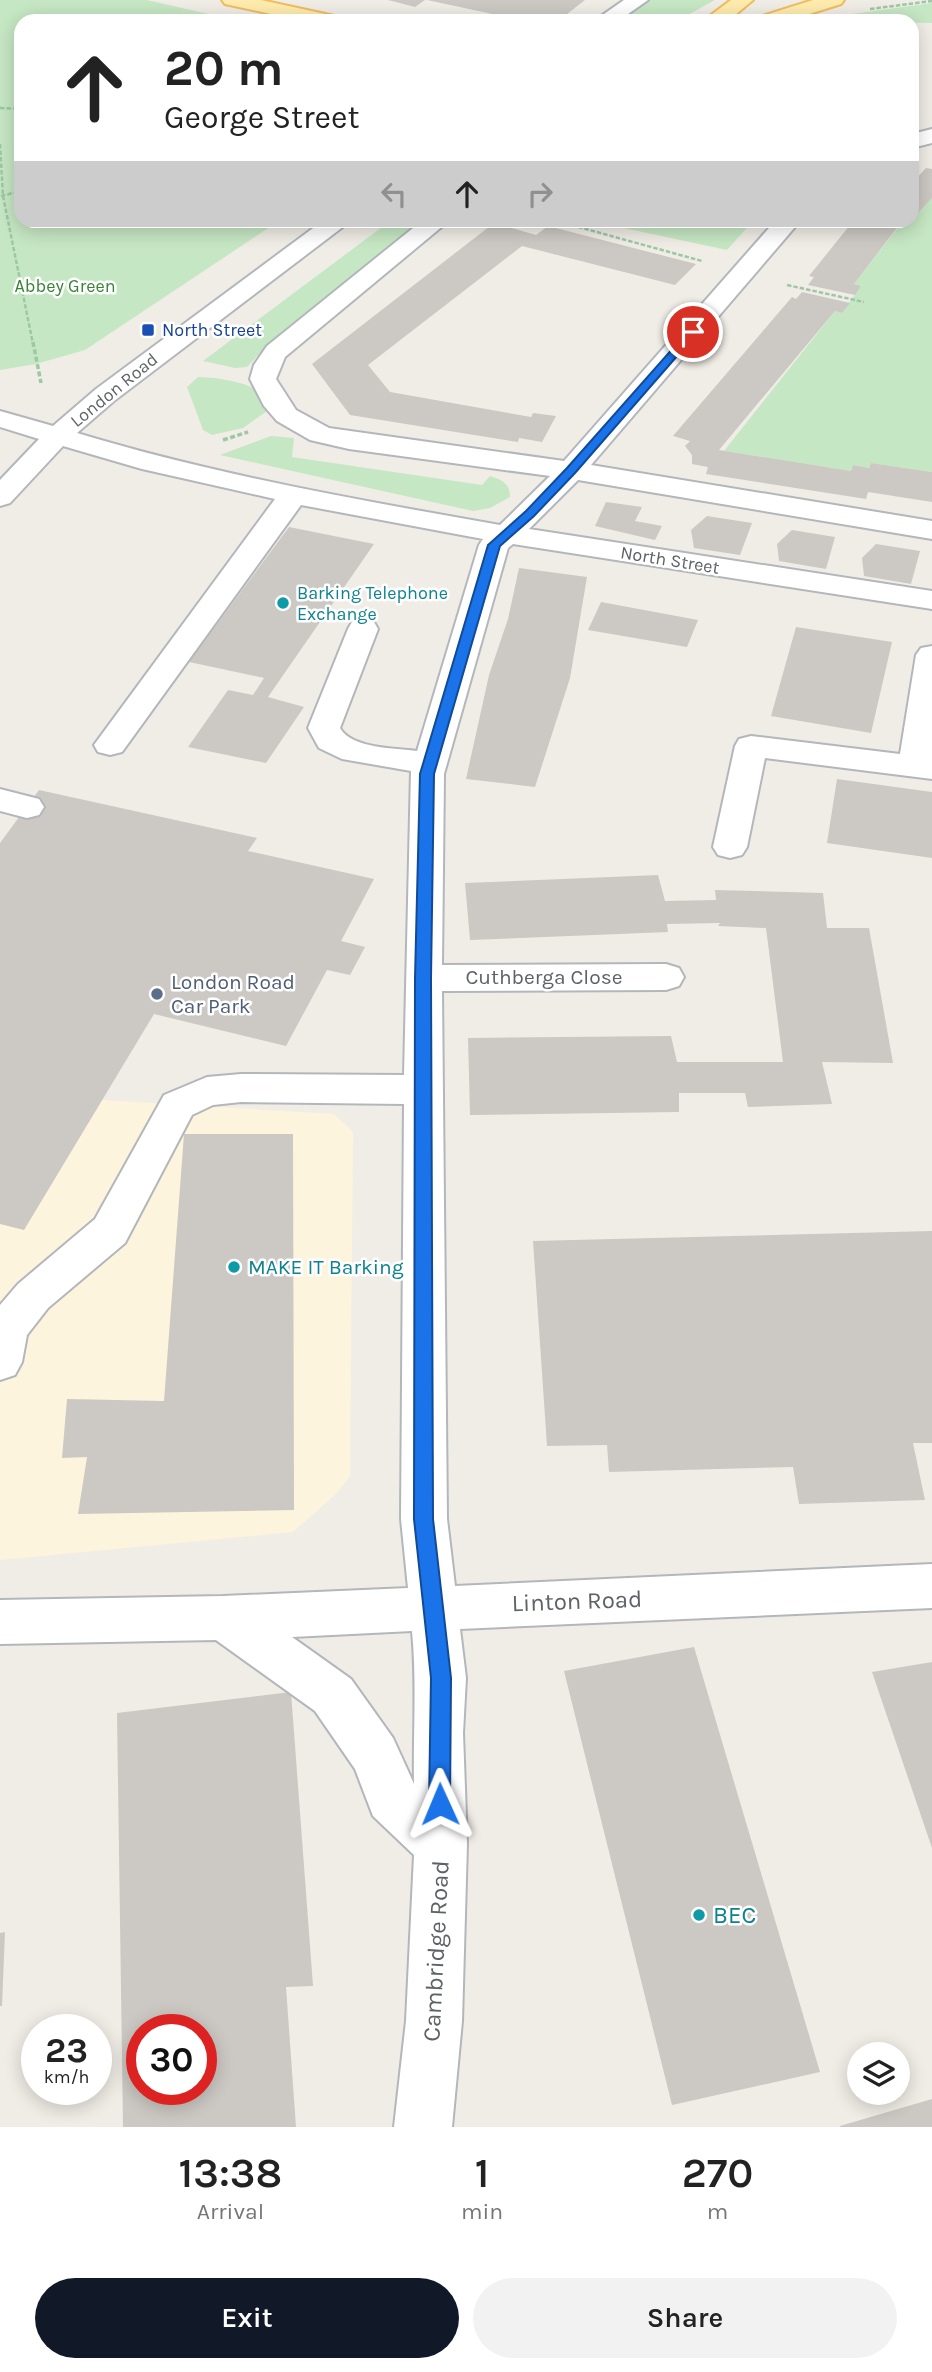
<!DOCTYPE html>
<style>
body{margin:0;font-family:Karla,sans-serif;background:#f2f2f2;color:#222;height:100vh;display:flex;flex-direction:column;font-size:26px;white-space:nowrap}
*{box-sizing:border-box;margin:0}
p{font-size:23px;color:#767676}
.icon{flex:none;width:38px;height:38px;fill:none;stroke:currentColor;stroke-width:2;stroke-linecap:round;stroke-linejoin:round}
.map{position:relative;height:2127px;overflow:hidden}
.panel{display:flex;flex-direction:column;background:#fff;flex:1}
.panel>*{flex:none}
.top-card{position:absolute;left:14px;top:14px;width:905px;height:214px;border-radius:21px;box-shadow:0 4px 18px #0003;background:#fff;color:#222;overflow:hidden}
.buttons{position:absolute;left:847px;top:2042px;display:grid;gap:14px}
.buttons a{display:grid;place-items:center;width:63px;height:63px;border-radius:50%;background:#fff;box-shadow:0 4px 18px #0003;font-size:35px}
.speed{position:absolute;left:21px;top:2014px;display:flex;gap:14px;font-size:35px;font-weight:700;text-align:center}
.speed>*{display:grid;place-content:center;width:91px;height:91px;border-radius:50%;background:#fff;box-shadow:0 4px 18px #0003;line-height:1}
.speed small{font-size:18px;font-weight:400}
.speed .limit{border:10px solid #d22;background:#fff;color:#111}
.pin{position:absolute;display:grid;place-items:center;width:60px;height:60px;color:#fff;margin:-30px;border:4px solid #fff;border-radius:50%;box-shadow:0 2px 7px #0007}
.me{position:absolute;width:77px;margin:-38px;rotate:359deg;stroke-linejoin:round;filter:drop-shadow(0 0 5px #0008)}
.turn{display:flex;align-items:center;gap:24px;height:147px;padding:0 35px;font-size:32px}
.turn .icon{width:91px;height:91px;stroke-width:2.5}
.turn b{display:block;font-size:49px;line-height:60px}
.lanes{display:flex;align-items:center;height:66px;padding:0 35px;background:#0003;justify-content:center;gap:35px;direction:ltr}
.lanes .off{opacity:.35}
.eta{display:flex;justify-content:space-evenly;align-items:center;height:119px;text-align:center}
.eta b{font-size:42px;font-weight:600;line-height:49px}
.cta{display:flex;gap:14px;margin-top:auto;padding:14px 35px}
.cta a{flex:1;height:80px;border-radius:42px;background:#111827;color:#fff;font-size:28px;font-weight:600;line-height:80px;text-align:center}
.cta a+a{background:#f2f2f2;color:#222}
.map>svg:first-child{display:block}
.commercial{fill:#fdf4dd}
.green{fill:#c6e7c3}
.building{fill:#ccc8c3;fill-rule:evenodd}
.lines{fill:none;stroke-linecap:round;stroke-linejoin:round}
.minor-casing{stroke:#b3b7bb;stroke-width:4}
.major-casing{stroke:#f0bd5f;stroke-width:4}
.path-far1{stroke:#9dc7a6;stroke-width:2.5;stroke-dasharray:4.5 2;stroke-linecap:butt}
.path{stroke:#9dc7a6;stroke-width:3.5;stroke-dasharray:5 2.5;stroke-linecap:butt}
.minor{fill:#fff;fill-rule:evenodd}
.major{fill:#feebad;fill-rule:evenodd}
.route{fill:#1a73e8;stroke:#114b97;stroke-width:2}
.transit-dot{fill:#1a4fb4;stroke:#fff;stroke-width:2.5}
.culture-dot{fill:#0f9aa8;stroke:#fff;stroke-width:2.5}
.service-dot{fill:#5c6f8a;stroke:#fff;stroke-width:2.5}
.labels{text-anchor:middle;dominant-baseline:central;stroke-width:5;stroke-linejoin:round;paint-order:stroke}
.far-park-label{font-size:18px;fill:#388536;stroke:#fff}
.far-transit-label{font-size:18px;fill:#164399;stroke:#fff;text-anchor:start}
.far-street-label{font-size:18px;fill:#5e6266;stroke:#fff}
.far-culture-label{font-size:18px;fill:#0d838f;stroke:#fff;text-anchor:start}
.street-label{font-size:21px;fill:#5e6266;stroke:#fff}
.service-label{font-size:21px;fill:#4e5e75;stroke:#fff;text-anchor:start}
.culture-label{font-size:21px;fill:#0d838f;stroke:#fff;text-anchor:start}
.near-street-label{font-size:24px;fill:#5e6266;stroke:#fff}
.near-culture-label{font-size:24px;fill:#0d838f;stroke:#fff;text-anchor:start}
</style>
<div class="map">
<svg width="932" height="2127" viewBox="0 0 932 2127">
<rect width="100%" height="100%" fill="#f0ede6"/>
<path class="commercial" d="M102 1100 334 1114 353 1132 350 1476 336 1494 293 1532 0 1560V1224Z"/>
<path class="green" d="M0 0H147L239 21H21V220L279 221 85 350 36 364 0 370Z
M646 0H715L677 21H612Z
M932 3V23L819 21 845 15Z
M932 198V472L871 463 869 468 853 465 851 471 724 451 835 311 842 313 861 286 854 284 903 221 912 220V213L917 214Z
M390 221H432L258 355 247 367 235 368 203 361Z
M591 221H753L727 250Z
M198 377C213 377 253 382 262 395 265 399 266 406 267 411L243 428 212 435 203 430 187 387Z
M271 436 294 438 292 457 482 485 490 476C502 480 510 483 510 497L490 508 473 511 220 455Z"/>
<path class="building" d="M388 0H425L415 7Z
M427 0H585L558 21H525Z
M926 168 932 169V198L917 214 912 213V180L914 181Z
M854 220H903L854 284 861 286 855 295 808 285 814 277 809 276Z
M494 223 536 235 548 226 696 264 675 285 522 246 368 365 390 392 531 417 533 413 556 416 542 442 519 438 518 442 350 415 312 364Z
M802 292 850 303 842 313 835 311 719 450 851 471 853 465 869 468 871 463 932 472V502L868 492 866 499 706 474 708 467 692 464V455L685 446 690 441 673 436 792 297 796 299Z
M606 502 642 507 635 521 662 526 655 540 595 526Z
M707 516 752 523 740 555 694 548 691 530Z
M289 527 374 544 268 697 304 707 266 763 188 747 228 690 253 695 264 678 189 662Z
M792 530 835 537 826 569 779 561 777 544Z
M876 544 920 551 911 584 864 576 862 558Z
M519 568 587 577 570 678 535 787 466 779 489 675 508 619Z
M601 602 698 620 687 647 588 630Z
M796 627 892 642 871 733 771 716Z
M837 779 932 792V858L827 843Z
M39 790 257 838 248 851 374 879 341 941 365 947 350 975 327 970 286 1046 154 1014 24 1230 0 1224V843Z
M658 875 665 901 716 900 715 890 823 893 827 928H869L893 1063 822 1062 832 1104 748 1107 745 1093H679V1112L470 1115 468 1038 671 1036 677 1062H783L766 928 718 926 720 923 667 924 668 932 470 940 465 883Z
M184 1134H293L294 1510 78 1514 87 1457 62 1458 67 1399 164 1401Z
M932 1231V1443H913L925 1500 799 1504 793 1467 609 1472 607 1445 547 1446 533 1241Z
M694 1647 820 2072 672 2105 564 1671Z
M932 1662V1848L872 1672Z
M291 1692 313 1986 286 1987 296 2127H123L117 1713ZM142 2030H201V2090H142Z
M5 1932 2 2006H0V1933Z
M932 2099V2127H840V2126Z"/>
<g class="lines">
<g class="minor-casing">
<path id="minor" d="M624 0H648L618 21H594Z
M932 129V143L912 148V134Z
M324 220H352L114 401 77 433C216 475 358 500 500 525L550 476 349 449 310 440 277 421 264 406 250 379 254 365 267 346 423 220H450L285 357 276 379 296 410 329 428 564 461 776 220H801L591 465 932 521V539L578 480 529 529 932 591V609L513 544 508 548 444 774 442 965 666 964 679 968 684 977 679 986 666 990 442 991 447 1519 455 1586 932 1564V1608L460 1629 466 1678 463 1733 467 1844 462 2021 452 2127H394L406 2021 414 1855 373 1816 355 1769 315 1711 216 1640 0 1644V1600L223 1596 408 1588 401 1519 404 1104 241 1102 213 1105 192 1115 125 1243 48 1308 27 1335 22 1362 15 1375 0 1380V1305L18 1284 95 1219 164 1095 207 1077 241 1074 404 1075 411 771 342 759 319 748 308 728 348 629 352 622 363 620 374 622 378 629 340 728C352 749 396 748 417 751L479 545 483 539 301 505 122 752 110 755 98 752 94 745 275 499 142 469 63 446 10 503 0 506V480L39 439 0 427V411L53 426 96 389ZM412 1631C417 1683 413 1733 414 1784L393 1738 351 1679 292 1637Z
M932 646V779L765 758 747 847 742 855 730 858 718 855 713 847 735 746 739 739 751 736 900 754 916 655 921 648Z
M0 789 39 799 44 807 39 815 27 818 0 811Z"/>
</g>
<g class="major-casing">
<path id="major" d="M222 0H261L339 17 342 21H303L225 4Z
M731 0H753L728 21H703Z
M813 0H844L841 4 787 21H756L759 17Z"/>
</g>
<path class="path-far1" d="M870 9 932 1
M0 108 21 109
M0 144 3 196 33 344
M1 196 21 191
M553 220 702 261
M787 285 864 302"/>
<path class="path" d="M33 342 41 383
M223 440 248 432"/>
<use href="#minor" class="minor"/>
<use href="#major" class="major"/>
</g>
<path class="route" d="M689 330 698 332 575 473 534 516 500 546 434 774 431 978 433 1519 451 1678 450 1804 447 1812 440 1815 432 1812 429 1804 431 1678 414 1519 415 978 420 774 488 545 526 511 567 468Z"/>
<rect class="transit-dot" x="141" y="323" width="14" height="14" rx="3.5"/>
<g class="culture-dot">
<circle cx="283" cy="603" r="7"/>
<circle cx="234" cy="1267" r="7"/>
<circle cx="699" cy="1915" r="7"/>
</g>
<circle class="service-dot" cx="157" cy="994" r="7"/>
<g class="labels">
<g class="far-park-label">
<text x="65" y="286">Abbey Green</text>
</g>
<g class="far-transit-label">
<text x="162" y="330">North Street</text>
</g>
<g class="far-street-label">
<text transform="translate(114 390) rotate(-39)">London Road</text>
<text transform="translate(670 560) rotate(9)">North Street</text>
</g>
<g class="far-culture-label">
<text x="297" y="593">Barking Telephone<tspan x="297" dy="21">Exchange</tspan></text>
</g>
<g class="street-label">
<text x="544" y="977">Cuthberga Close</text>
</g>
<g class="service-label">
<text x="171" y="982">London Road<tspan x="171" dy="24">Car Park</tspan></text>
</g>
<g class="culture-label">
<text x="248" y="1267">MAKE IT Barking</text>
</g>
<g class="near-street-label">
<text transform="translate(577 1601) rotate(-2)">Linton Road</text>
<text transform="translate(436 1951) rotate(-87)">Cambridge Road</text>
</g>
<g class="near-culture-label">
<text x="713" y="1915">BEC</text>
</g>
</g>
</svg>
<div class="buttons">
<a><svg class="icon" aria-label="layers" viewBox="0 0 24 24"><path d="M12 4l9 5-9 5-9-5zM3 14l9 5 9-5"/></svg></a>
</div>
<div class="speed"><div>23<small>km/h</small></div><div class="limit">30</div></div>
<div class="pin" style="left:693px;top:332px;background:#d93025"><svg class="icon" aria-label="arrive" viewBox="0 0 24 24"><path d="M6 21V4h12l-3 4 3 4H6"/></svg></div>
<svg class="me" style="left:440px;top:1804px" viewBox="-20 -20 40 40"><path d="M0-17L14 15 0 8-14 15z" fill="#1a73e8" stroke="#fff" stroke-width="4"/></svg>
<div class="top-card">
<div class="turn"><svg class="icon" aria-label="ahead" viewBox="0 0 24 24"><path d="M12 20V5M6 11l6-6 6 6"/></svg><div><b>20 m</b>George Street</div></div>
<div class="lanes"><svg class="icon off" aria-label="left" viewBox="0 0 24 24"><path d="M17 20v-9H6M10 6l-5 5 5 5"/></svg><svg class="icon" aria-label="ahead" viewBox="0 0 24 24"><path d="M12 20V5M6 11l6-6 6 6"/></svg><svg class="icon off" aria-label="right" viewBox="0 0 24 24"><path d="M7 20v-9h11M14 6l5 5-5 5"/></svg></div>
</div>
</div>
<section class="panel">
<div class="eta">
<div><b>13:38</b><p>Arrival</p></div>
<div><b>1</b><p>min</p></div>
<div><b>270</b><p>m</p></div>
</div>
<div class="cta"><a>Exit</a><a>Share</a></div>
</section>
